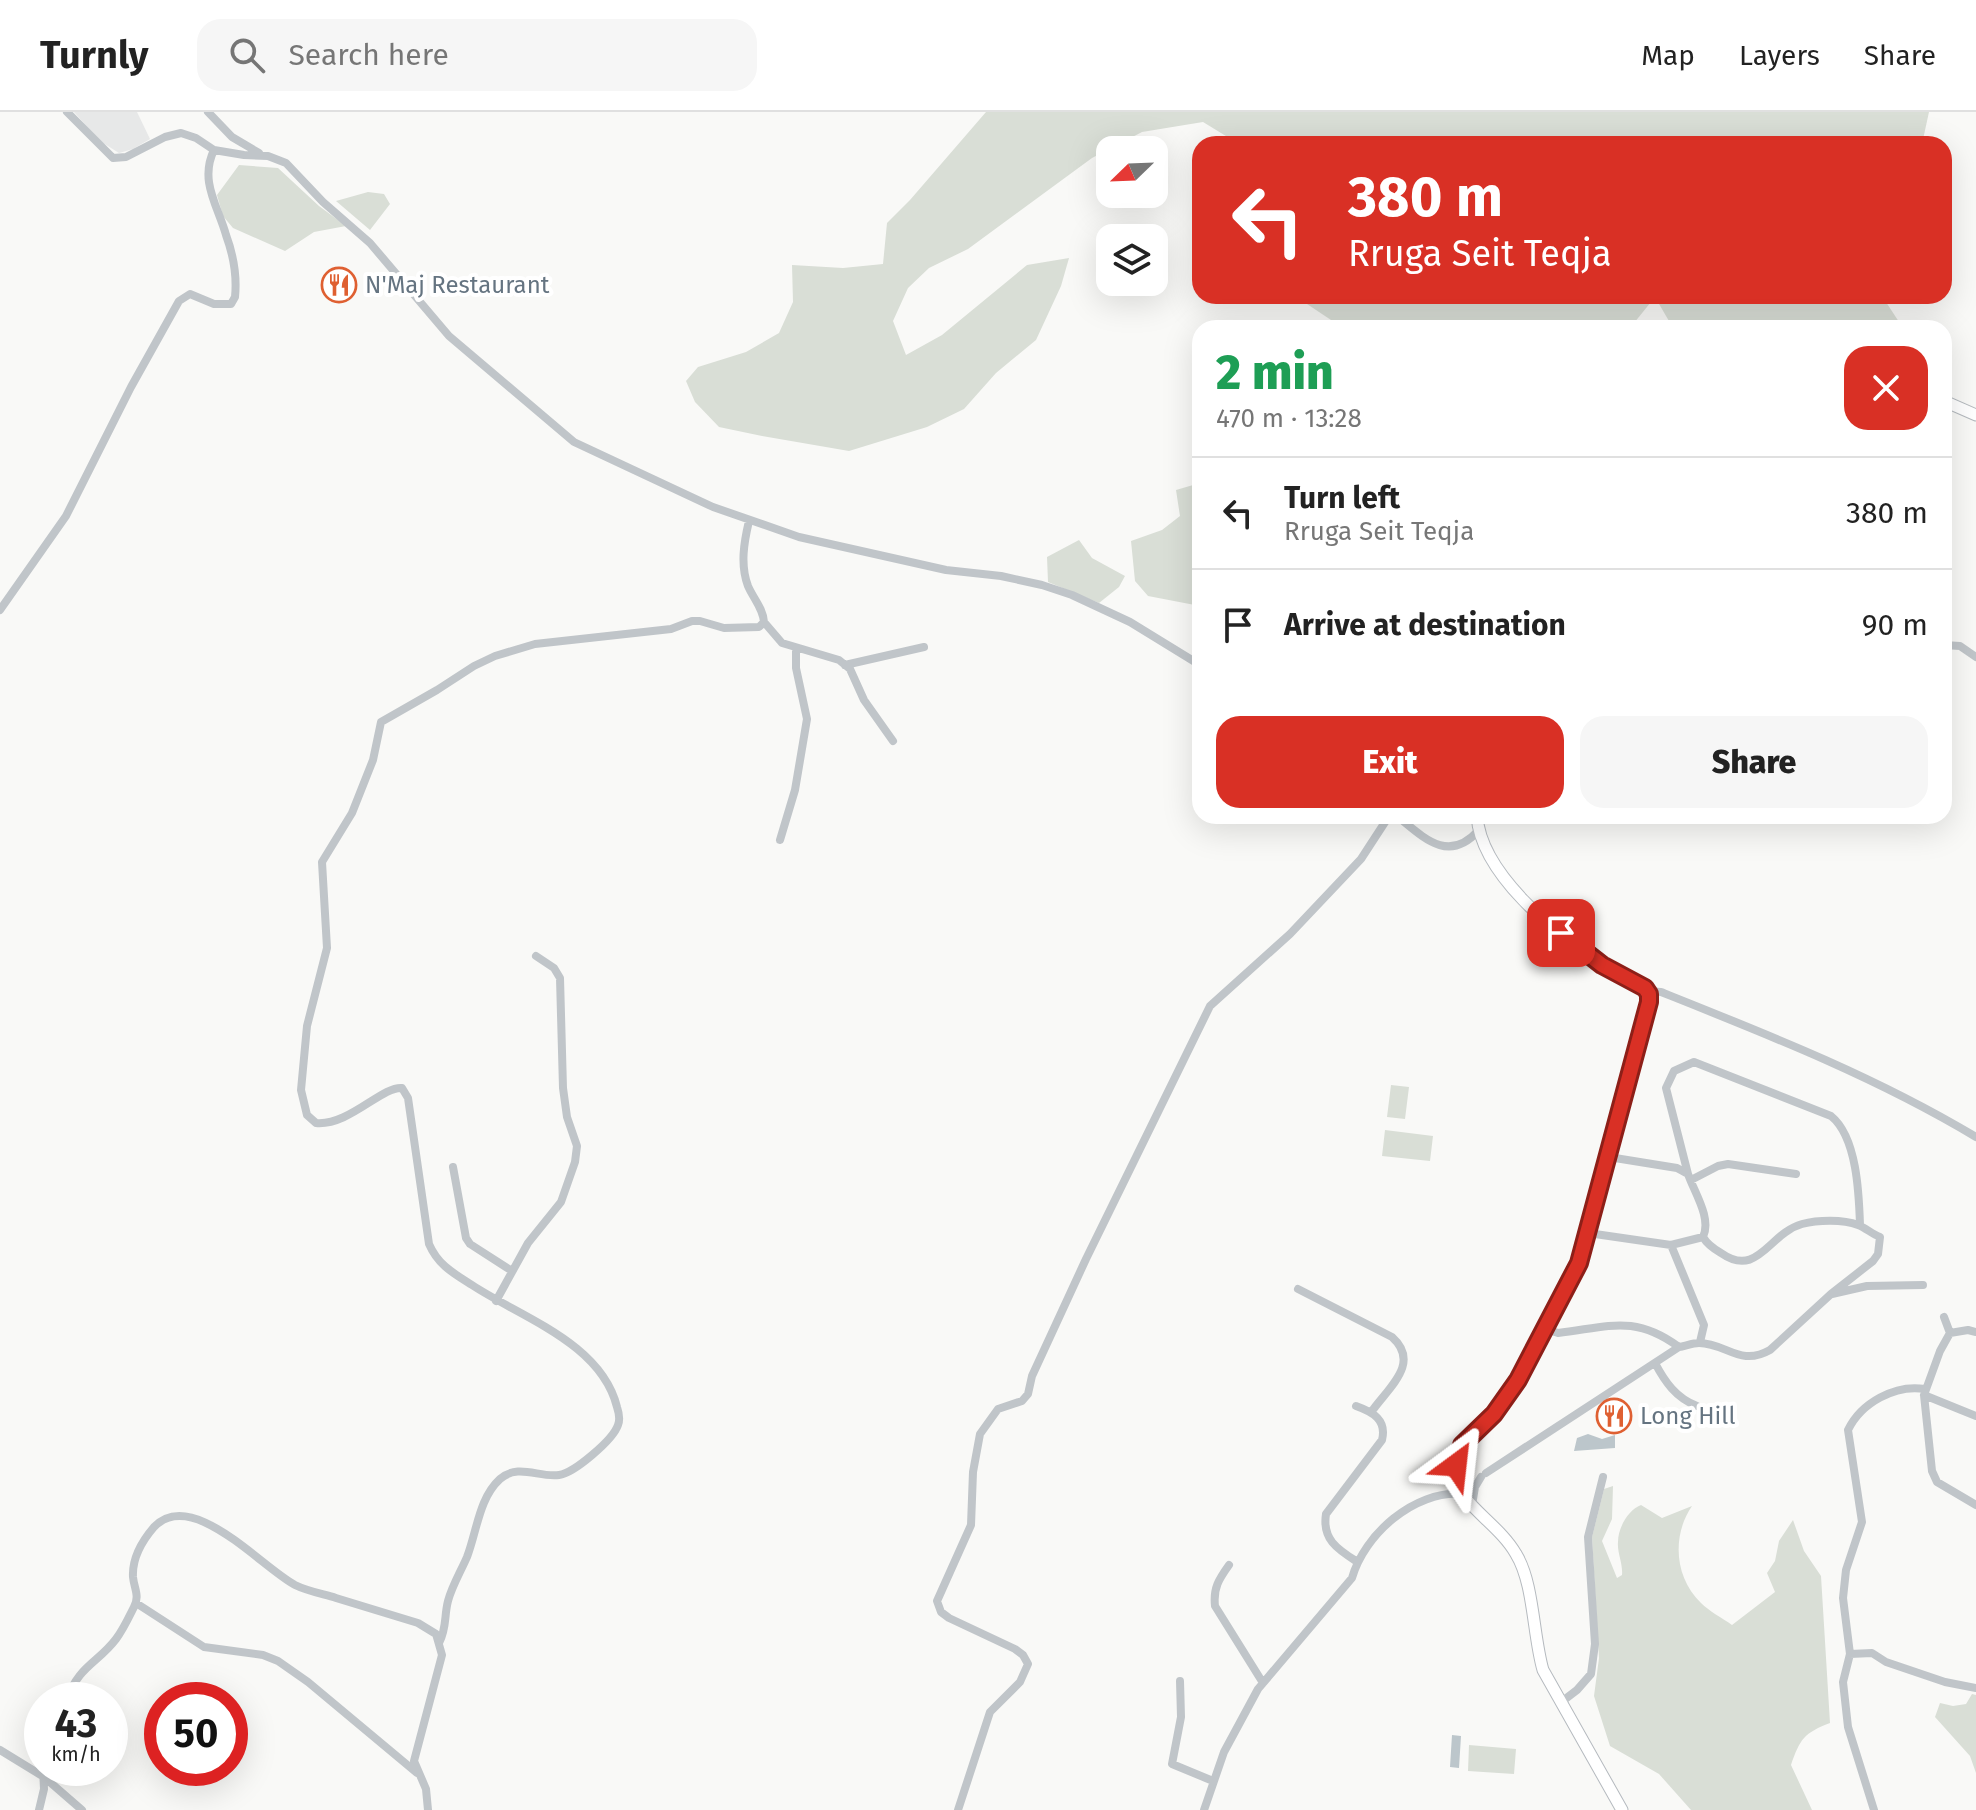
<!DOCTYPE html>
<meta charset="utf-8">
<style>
body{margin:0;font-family:"Fira Sans",sans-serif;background:#f6f6f6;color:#222;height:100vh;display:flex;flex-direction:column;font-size:30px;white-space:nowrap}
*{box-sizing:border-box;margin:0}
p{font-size:26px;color:#767676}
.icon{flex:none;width:44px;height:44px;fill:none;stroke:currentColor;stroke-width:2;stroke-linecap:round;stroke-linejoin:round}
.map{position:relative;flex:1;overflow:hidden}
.side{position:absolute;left:1192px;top:208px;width:760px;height:504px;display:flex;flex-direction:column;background:#fff;border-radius:24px;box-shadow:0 8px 32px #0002}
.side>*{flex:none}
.guide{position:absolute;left:1192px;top:24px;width:760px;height:168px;border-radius:24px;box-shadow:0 8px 32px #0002;background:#d93025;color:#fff;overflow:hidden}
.needle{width:52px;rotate:247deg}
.buttons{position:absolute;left:1096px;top:24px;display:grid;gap:16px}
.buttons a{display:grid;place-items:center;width:72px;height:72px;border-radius:16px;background:#fff;box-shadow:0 8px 32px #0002;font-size:40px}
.speed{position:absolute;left:24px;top:1570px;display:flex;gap:16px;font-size:40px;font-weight:700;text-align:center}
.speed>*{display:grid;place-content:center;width:104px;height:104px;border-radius:50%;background:#fff;box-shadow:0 8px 32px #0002;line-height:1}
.speed small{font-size:20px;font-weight:400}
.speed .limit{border:12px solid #d22;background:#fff;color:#111}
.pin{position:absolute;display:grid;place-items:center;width:68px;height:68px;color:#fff;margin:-34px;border-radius:16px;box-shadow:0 4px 12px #0006}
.me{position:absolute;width:88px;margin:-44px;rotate:30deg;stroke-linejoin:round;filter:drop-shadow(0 0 6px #0008)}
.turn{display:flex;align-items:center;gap:28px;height:168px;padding:0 24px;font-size:36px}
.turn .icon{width:104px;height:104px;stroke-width:2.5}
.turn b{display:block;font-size:56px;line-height:68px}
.round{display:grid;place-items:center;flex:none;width:84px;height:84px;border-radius:24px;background:#f6f6f6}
.summary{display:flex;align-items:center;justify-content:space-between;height:136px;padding:0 24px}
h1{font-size:48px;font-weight:800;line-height:60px;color:#1e9e55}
.button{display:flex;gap:16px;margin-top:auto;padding:16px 24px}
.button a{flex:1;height:92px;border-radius:24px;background:#d93025;color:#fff;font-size:32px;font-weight:800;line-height:92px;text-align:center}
.button a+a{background:#f6f6f6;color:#222}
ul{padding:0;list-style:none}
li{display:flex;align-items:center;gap:24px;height:112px;padding:0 24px;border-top:2px solid #e0e0e0}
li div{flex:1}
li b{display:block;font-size:30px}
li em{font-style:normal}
header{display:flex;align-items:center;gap:48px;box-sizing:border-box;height:112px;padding:0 40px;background:#fff;border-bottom:2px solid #e0e0e0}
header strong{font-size:38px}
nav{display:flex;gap:44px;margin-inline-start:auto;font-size:28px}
.search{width:560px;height:72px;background:#f6f6f6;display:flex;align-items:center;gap:20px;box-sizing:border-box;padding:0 28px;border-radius:24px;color:#767676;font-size:30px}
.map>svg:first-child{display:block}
.built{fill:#e7e8e8}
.green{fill:#d9ded6}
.water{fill:#bcc6cb}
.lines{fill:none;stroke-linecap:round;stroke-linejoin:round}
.secondary-casing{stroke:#b5babf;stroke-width:13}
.minor{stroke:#c0c5c9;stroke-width:8}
.secondary{stroke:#fff;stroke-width:11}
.route-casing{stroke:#8d1f18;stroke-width:20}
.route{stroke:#d93025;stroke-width:14}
.labels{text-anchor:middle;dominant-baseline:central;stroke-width:8;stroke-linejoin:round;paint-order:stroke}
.poi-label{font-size:24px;fill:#657481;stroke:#fff;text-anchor:start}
</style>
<header>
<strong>Turnly</strong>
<div class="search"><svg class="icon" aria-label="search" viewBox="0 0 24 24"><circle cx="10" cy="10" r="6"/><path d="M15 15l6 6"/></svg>Search here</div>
<nav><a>Map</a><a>Layers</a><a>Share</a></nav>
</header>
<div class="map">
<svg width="1976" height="1698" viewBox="0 0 1976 1698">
<rect width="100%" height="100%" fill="#f9f9f7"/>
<path class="built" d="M74 0H137L150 27 133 37 119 41 100 29Z"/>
<path class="green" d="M986 0H1929L1922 32H1239L1203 10 1142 20 1092 46 968 137 929 156 908 176 893 209 906 243 942 223 1027 153 1069 146 1061 174 1036 228 996 261 964 297 927 315 849 339 762 324 719 315 695 290 686 269 698 255 746 240 779 221 793 190 792 153 843 156 883 152 887 111 910 88Z
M239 53 278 56 319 94 346 114 314 120 285 139 233 116 223 104 217 83Z
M368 80 384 82 390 92 370 118 336 89Z
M1295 184H1882L1903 216H1673L1655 185 1630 216H1336L1334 210Z
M1200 371V494L1148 484 1135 469 1131 429 1162 418 1180 404 1176 378Z
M1079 428 1092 446 1125 464 1119 475 1099 491 1048 470 1047 445Z
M1391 973 1409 975 1405 1007 1387 1005Z
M1385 1018 1433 1024 1430 1049 1382 1044Z
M1613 1374 1612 1407 1602 1429 1617 1466 1622 1463C1623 1451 1617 1441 1618 1430 1618 1416 1628 1398 1641 1393L1662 1406 1692 1394C1672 1423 1674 1465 1701 1491 1709 1499 1722 1506 1732 1513L1775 1480 1767 1461 1775 1449 1779 1429 1793 1408 1804 1439 1821 1464 1830 1611C1804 1621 1800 1627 1791 1653L1812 1698H1691L1659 1662 1610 1634 1594 1584 1599 1546 1592 1425 1604 1377Z
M1972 1582 1976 1583V1661L1970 1644 1935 1605 1940 1591 1953 1594 1966 1592Z
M1469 1633 1516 1637 1514 1662 1468 1659Z"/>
<path class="water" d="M1588 1322 1602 1327 1615 1323V1336L1574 1339 1577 1326Z
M1452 1623 1461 1624 1459 1656 1450 1655Z"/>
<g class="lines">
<g class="secondary-casing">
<path id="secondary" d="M1944 289 1976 303
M1477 704C1481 762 1555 821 1601 852 1614 862 1630 868 1645 876L1649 882 1579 1151 1518 1268 1494 1302 1462 1333 1456 1353 1457 1370 1462 1382C1478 1403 1503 1419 1516 1442 1534 1471 1533 1524 1543 1558L1622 1698"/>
</g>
<path class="minor" d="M67 0 113 46 126 45 165 25 181 21 196 26 214 38 244 43 268 44 286 51 323 90 370 131 449 224 574 330 713 395 799 425 946 458 1001 464 1042 473 1072 483 1130 510 1200 553
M208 0 232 25 259 41
M0 498 66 404 131 275 179 189 190 182 214 192H231L235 185C237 165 233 142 226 123 218 94 199 69 214 38
M764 510 782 531 839 548 850 557 864 588 893 629
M1944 533 1960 534 1976 545
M845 553 924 535
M1397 704C1423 725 1448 752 1478 719
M780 728 795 678 807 607 796 556V537
M1647 879 1661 880C1769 923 1876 965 1976 1025
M1615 1046 1677 1056 1688 1062C1694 1080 1712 1106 1703 1125
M453 1055 466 1126 470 1132 512 1159
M1688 1062 1666 976 1674 959 1694 950 1831 1004C1857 1025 1859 1082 1860 1113
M1691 1068 1718 1054 1728 1052 1796 1062
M1588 1121 1671 1133 1704 1213 1700 1230
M1298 1177 1392 1225C1421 1251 1389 1275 1372 1299
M1832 1182 1867 1174 1923 1173
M496 1189 528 1131 561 1090 575 1050 577 1034 567 1005 563 976 560 866 554 856 536 844
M1944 1205 1950 1221 1940 1239 1924 1283 1932 1359 1937 1370 1976 1393
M1546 1217 1558 1221C1609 1215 1634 1202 1679 1235
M1950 1221 1968 1218 1976 1220
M1655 1251C1665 1270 1676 1286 1697 1294
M1924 1283 1976 1304
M1356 1294C1373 1300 1387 1308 1382 1328L1326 1402C1322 1427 1337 1437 1356 1449
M1486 1361 1679 1235C1685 1234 1693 1231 1699 1231 1726 1231 1740 1255 1770 1238L1831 1182 1873 1149 1878 1142 1880 1125C1872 1122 1866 1116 1858 1113 1843 1107 1817 1108 1802 1112 1769 1121 1758 1167 1721 1141 1714 1137 1707 1132 1703 1125L1671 1133
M1472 1393 1475 1375 1481 1365
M1229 1453C1219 1467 1213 1476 1215 1494L1263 1571
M136 1491 204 1535 263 1543 278 1549 308 1570 417 1661
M439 1531C447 1516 444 1504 448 1489 452 1474 461 1459 467 1445 477 1419 479 1386 500 1367 518 1351 539 1366 559 1363 574 1361 613 1328 618 1313 620 1308 619 1301 617 1295 601 1231 522 1206 472 1173 453 1161 438 1153 429 1132L408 986 402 976C382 974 349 1014 316 1011L307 1003 301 978 307 914 327 836 322 750 352 701 373 648 381 610 437 578 474 554 495 544 535 532 671 517 692 509H700L724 516 759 515 764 510C763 496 753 486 748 474 740 453 744 430 749 409
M1850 1542 1872 1541 1886 1550 1945 1570 1976 1576
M1180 1569 1181 1605 1172 1652 1213 1669
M67 1588C78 1554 98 1551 116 1527 123 1518 129 1505 134 1495 140 1484 134 1476 133 1465 132 1447 142 1429 154 1415 192 1375 261 1455 295 1473 307 1479 323 1482 336 1486 363 1494 391 1503 418 1511L436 1522 442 1543 414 1649 426 1677 428 1698
M1560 1591 1577 1578 1591 1562 1595 1532 1588 1425 1603 1365
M0 1638 44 1665 82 1698
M39 1698 44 1677 43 1656
M958 1698 990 1600 1020 1570 1028 1552 1023 1543 1015 1537 949 1506 941 1500 937 1489 971 1413 973 1360 980 1322 998 1297 1022 1289 1028 1282 1032 1264 1086 1147 1210 894 1290 822 1361 747 1389 704
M1204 1698 1224 1640 1258 1577 1352 1466C1364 1423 1414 1378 1462 1382
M1874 1698 1848 1615 1843 1570 1850 1542 1843 1486 1846 1458 1862 1410 1848 1318C1861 1291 1895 1272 1925 1277"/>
<use href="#secondary" class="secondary"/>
</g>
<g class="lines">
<g class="route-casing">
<path id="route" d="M1456 1353 1462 1333 1494 1302 1518 1268 1579 1151 1649 890V882L1645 876 1602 853 1561 821"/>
</g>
<use href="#route" class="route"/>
</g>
<defs>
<g id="restaurant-ring" transform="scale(1.8)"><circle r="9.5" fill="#fff" stroke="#df6032" stroke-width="1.5"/><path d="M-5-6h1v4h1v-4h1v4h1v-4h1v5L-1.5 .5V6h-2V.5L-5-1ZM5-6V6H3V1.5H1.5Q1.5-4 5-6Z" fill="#df6032"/></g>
</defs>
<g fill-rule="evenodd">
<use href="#restaurant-ring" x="339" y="173"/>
<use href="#restaurant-ring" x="1614" y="1304"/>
</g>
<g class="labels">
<g class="poi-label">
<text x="365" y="173">N'Maj Restaurant</text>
<text x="1640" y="1304">Long Hill</text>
</g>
</g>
</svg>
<div class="buttons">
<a><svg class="needle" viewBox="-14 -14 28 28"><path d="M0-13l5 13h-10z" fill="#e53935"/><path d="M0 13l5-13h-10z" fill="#767676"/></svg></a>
<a><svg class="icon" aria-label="layers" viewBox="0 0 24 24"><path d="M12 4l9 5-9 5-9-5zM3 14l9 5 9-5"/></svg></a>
</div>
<div class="speed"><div>43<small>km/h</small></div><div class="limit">50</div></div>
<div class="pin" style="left:1561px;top:821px;background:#d93025"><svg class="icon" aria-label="arrive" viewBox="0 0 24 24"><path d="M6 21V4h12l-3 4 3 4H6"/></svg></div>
<svg class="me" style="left:1456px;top:1353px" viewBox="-20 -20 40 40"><path d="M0-17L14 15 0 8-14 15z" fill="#d93025" stroke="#fff" stroke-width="4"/></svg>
<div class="guide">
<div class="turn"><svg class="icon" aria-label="left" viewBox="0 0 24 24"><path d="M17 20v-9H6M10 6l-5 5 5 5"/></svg><div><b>380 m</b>Rruga Seit Teqja</div></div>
</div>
<section class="side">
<div class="summary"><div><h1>2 min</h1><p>470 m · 13:28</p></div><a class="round" style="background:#d93025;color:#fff"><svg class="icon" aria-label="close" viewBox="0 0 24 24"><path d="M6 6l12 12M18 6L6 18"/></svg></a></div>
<ul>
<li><svg class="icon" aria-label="left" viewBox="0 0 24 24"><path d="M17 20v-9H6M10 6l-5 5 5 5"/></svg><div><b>Turn left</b><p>Rruga Seit Teqja</p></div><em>380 m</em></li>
<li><svg class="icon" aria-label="arrive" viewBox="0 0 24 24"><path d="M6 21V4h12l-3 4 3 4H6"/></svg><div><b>Arrive at destination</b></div><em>90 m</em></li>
</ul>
<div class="button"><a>Exit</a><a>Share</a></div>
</section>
</div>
